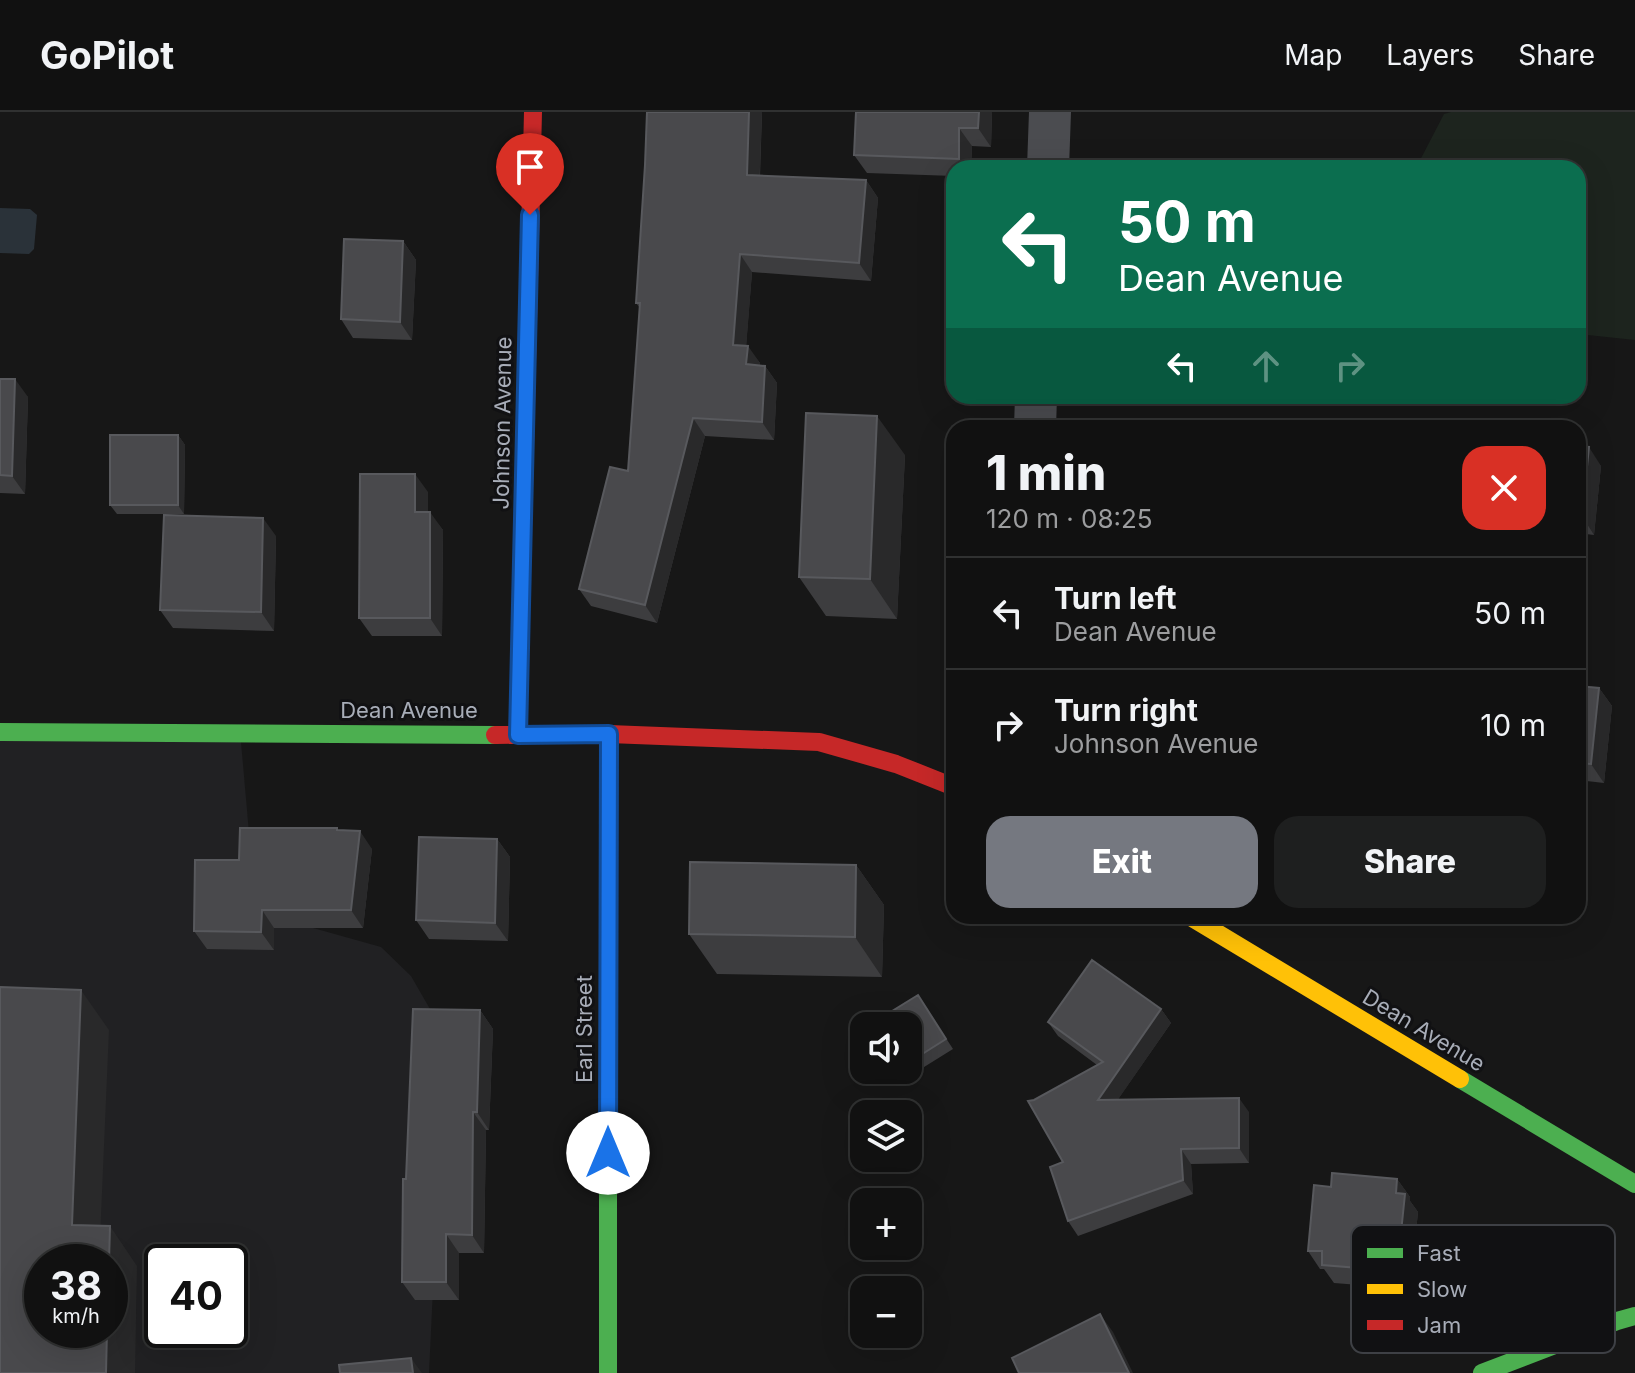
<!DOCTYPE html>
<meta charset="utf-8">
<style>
body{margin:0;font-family:Inter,sans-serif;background:#1e1f1f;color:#f1f3f6;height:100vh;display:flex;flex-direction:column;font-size:30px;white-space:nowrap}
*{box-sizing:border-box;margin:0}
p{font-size:26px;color:#9c9d9f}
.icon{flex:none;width:44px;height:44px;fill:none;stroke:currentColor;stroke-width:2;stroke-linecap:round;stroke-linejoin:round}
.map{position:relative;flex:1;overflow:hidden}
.sheet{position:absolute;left:946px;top:308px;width:640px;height:504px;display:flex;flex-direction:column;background:#111;border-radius:24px;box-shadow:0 8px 32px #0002,0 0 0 2px #303131}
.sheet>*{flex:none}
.hud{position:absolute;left:946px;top:48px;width:640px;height:244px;border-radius:24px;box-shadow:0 8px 32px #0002,0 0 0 2px #303131;background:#0b6e4f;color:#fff;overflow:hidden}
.controls{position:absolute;left:850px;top:900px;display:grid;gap:16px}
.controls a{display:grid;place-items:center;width:72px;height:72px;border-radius:16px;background:#111;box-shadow:0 8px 32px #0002,0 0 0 2px #303131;font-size:40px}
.speed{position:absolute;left:24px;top:1132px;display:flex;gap:16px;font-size:40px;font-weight:700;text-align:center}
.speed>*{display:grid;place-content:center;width:104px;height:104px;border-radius:50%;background:#111;box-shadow:0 8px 32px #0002,0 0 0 2px #303131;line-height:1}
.speed small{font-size:20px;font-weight:400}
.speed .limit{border:4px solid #111;border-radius:12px;background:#fff;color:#111}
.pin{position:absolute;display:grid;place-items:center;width:68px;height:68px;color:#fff;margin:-82px -34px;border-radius:50% 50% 50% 0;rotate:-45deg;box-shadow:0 0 8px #0007}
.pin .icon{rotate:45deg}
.me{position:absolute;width:88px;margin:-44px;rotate:0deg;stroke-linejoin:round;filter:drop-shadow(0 0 6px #0008)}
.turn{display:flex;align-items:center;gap:28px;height:168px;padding:0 40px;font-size:36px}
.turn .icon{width:104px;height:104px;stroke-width:2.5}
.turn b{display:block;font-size:56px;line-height:68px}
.lanes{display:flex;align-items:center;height:76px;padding:0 40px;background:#0003;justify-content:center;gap:40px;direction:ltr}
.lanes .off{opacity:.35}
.round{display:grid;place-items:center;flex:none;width:84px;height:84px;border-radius:24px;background:#1e1f1f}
.summary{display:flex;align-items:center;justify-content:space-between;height:136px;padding:0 40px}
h1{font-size:48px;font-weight:800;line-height:60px}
.primary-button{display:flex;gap:16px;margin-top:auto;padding:16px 40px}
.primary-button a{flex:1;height:92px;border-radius:24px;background:#757880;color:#fff;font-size:32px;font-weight:800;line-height:92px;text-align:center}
.primary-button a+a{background:#1e1f1f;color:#f1f3f6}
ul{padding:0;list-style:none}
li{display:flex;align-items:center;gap:24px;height:112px;padding:0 40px;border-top:2px solid #303131}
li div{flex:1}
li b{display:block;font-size:30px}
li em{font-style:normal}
header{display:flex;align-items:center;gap:48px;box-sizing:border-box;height:112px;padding:0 40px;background:#111;border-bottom:2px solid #303131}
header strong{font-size:38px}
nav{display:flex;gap:44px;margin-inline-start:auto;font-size:28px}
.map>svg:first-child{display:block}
.built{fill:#212123;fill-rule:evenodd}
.green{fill:#1d241e}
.water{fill:#2a3239}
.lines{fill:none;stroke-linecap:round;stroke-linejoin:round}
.street{stroke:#4b4c50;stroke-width:42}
.fast{stroke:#4caf50;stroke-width:18}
.slow{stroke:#ffc107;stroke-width:18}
.jam{stroke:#c62828;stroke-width:18}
.wall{fill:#3d3d3f}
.shaded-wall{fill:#29292a}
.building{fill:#49494c;stroke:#58595d;stroke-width:2}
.route-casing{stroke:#114b97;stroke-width:20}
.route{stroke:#1a73e8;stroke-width:14}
.labels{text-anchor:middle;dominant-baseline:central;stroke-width:6;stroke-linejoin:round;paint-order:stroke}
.street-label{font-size:22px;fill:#a8adb8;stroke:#111113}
.key{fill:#111113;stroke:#3e4045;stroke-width:2}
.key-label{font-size:22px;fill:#a8adb8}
</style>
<header>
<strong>GoPilot</strong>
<nav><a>Map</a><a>Layers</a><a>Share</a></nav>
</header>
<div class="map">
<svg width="1635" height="1261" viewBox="0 0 1635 1261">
<rect width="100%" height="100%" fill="#171717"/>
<path class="built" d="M0 615 241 630 253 766 281 807 381 835 411 864 445 923 429 1261H0ZM42 1150H110V1218H42ZM162 1150H230V1218H162Z"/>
<path class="green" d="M1451 0H1635V228L1578 222V56H1416L1444 2Z"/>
<path class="water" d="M0 96 30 97 37 103 34 137 29 142 0 141Z"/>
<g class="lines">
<path class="street" d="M1048 56 1050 0
M1035 316 1036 284"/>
<path class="fast" d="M0 620 495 623
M1460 967 1635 1072
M608 1261V946
M1482 1261 1617 1209 1635 1204"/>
<path class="slow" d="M1189 804 1460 967
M608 946 609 622"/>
<path class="jam" d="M495 623 609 622 819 630 896 652 954 675
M518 623 533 0"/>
</g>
<path class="wall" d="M762 0 760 64 866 68 878 86 871 169 752 160 746 234 760 251V253L765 254 777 271 774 328 705 324 657 511 591 494 579 477 628 359 640 196 636 191 645 53Z
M992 0 991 35 972 34 971 56H954V64L867 61 854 43Z
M403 129 416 148 412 228 353 226 341 207Z
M0 267 28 285 25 382 0 381Z
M178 323 185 333 184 402H117L110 393Z
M1578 334 1601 354 1594 423 1578 421Z
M905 343 897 507 826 504 799 465Z
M428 380V400L443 418 442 524H372L359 506Z
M276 424 274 519 173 516 160 498Z
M1578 574 1599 576 1612 594 1604 671 1578 668Z
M338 718 372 737 363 816H274V838L207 837 194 819 239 748Z
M497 727 510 745 508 829 429 827 416 808Z
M856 753 884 793 882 865 717 862 689 822Z
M918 883 953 937 900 970 892 958H908V914Z
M1161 897 1171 911 1118 987 1249 1000V1051L1191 1052 1193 1082 1078 1124 1068 1109 1063 1050 1034 988 1097 953 1058 924 1048 910Z
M480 898 493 917 489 1018H486L484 1141H459V1188H415L402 1170 406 1067Z
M1397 1067 1410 1085V1089L1418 1100 1410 1177 1334 1171 1324 1157H1320L1308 1139 1331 1075Z"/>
<path class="shaded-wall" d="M749 0H762L759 81 747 63Z
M979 0H992L991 35 978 16Z
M959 16 972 34 971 56H965L959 47Z
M866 68 878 86 871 169 859 151Z
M403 129 416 148 412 228 400 210Z
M740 142 752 160 745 250 733 233Z
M748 234 760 251 758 270 746 252Z
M765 254 777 271 774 328 762 310Z
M15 267 28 285 25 382 12 364Z
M877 304 905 343 897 507 870 467Z
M693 306 705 324 657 511 645 493Z
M178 323 185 333 184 402 178 393Z
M1589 335 1601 354 1594 423 1582 404Z
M415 362 428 380V418L415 400Z
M430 400 443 418 442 524 430 506Z
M263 406 276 424 274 519 261 500Z
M1599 576 1612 594 1604 671 1591 652Z
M360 719 372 737 363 816 351 798Z
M497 727 510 745 508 829 495 811Z
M856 753 884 793 882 865 855 825Z
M262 798 274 816V838L261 820Z
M81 878 109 918 99 1150 72 1113Z
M1161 897 1171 911 1108 1002 1098 988Z
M480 898 493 917 489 1018 477 1000Z
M1239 986 1249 1000V1051L1239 1036Z
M473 1000 486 1018 484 1141 472 1123Z
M1181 1037 1191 1052 1193 1082 1183 1068Z
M1397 1067 1410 1085V1089L1418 1100 1410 1177 1397 1159 1396 1081Z
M110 1114 137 1154 135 1261H106L107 1218H110Z
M446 1122 459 1141V1188L446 1170Z
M1100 1202 1113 1220 1133 1261H1129Z
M411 1246 422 1261H413Z"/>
<path class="building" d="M647 0H749L747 63 866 68 859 151 740 142 733 233 748 234 746 252 765 254 762 310 693 306 645 493 579 477 610 355 628 359 640 191H636L645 53Z
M856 0H979L978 16H959V47L854 43Z
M344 127 403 129 400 210 341 207Z
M0 267H15L12 364 0 363Z
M806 301 877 304 870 467 799 465Z
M110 323H178V393H110Z
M1578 334 1589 335 1582 404H1578Z
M360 362H415V400H430V506H359Z
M164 403 263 406 261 500 160 498Z
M1578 574 1599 576 1591 652 1578 651Z
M240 716H337V718L360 719 351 798H262L261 820 194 819 195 748H239Z
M419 725 497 727 495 811 416 808Z
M690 750 856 753 855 825 689 822Z
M1092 848 1161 897 1098 988 1239 986V1036L1181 1037 1183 1068 1068 1109 1050 1055 1063 1050 1028 989 1034 988 1103 950 1048 910Z
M0 875 81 878 72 1113 110 1114 109 1150H42V1218H107L106 1261H0Z
M918 883 946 927 908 951V914H868Z
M413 897 480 898 477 1000H473L472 1123 446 1122V1170H402L403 1067H406Z
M1332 1061 1397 1067 1396 1081 1405 1082 1397 1159 1322 1153V1139H1308L1314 1073 1331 1075Z
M1100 1202 1129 1261H1019L1012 1246Z
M411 1246 413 1261H340L339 1253Z"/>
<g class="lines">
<g class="route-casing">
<path id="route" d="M530 103 518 623 609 622 608 1041"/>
</g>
<use href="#route" class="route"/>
</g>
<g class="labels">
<g class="street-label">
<text transform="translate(502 311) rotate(-89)">Johnson Avenue</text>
<text x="409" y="598">Dean Avenue</text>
<text transform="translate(584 917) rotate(-90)">Earl Street</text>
<text transform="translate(1424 918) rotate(31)">Dean Avenue</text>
</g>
</g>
<rect x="1351" y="1113" width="264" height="128" rx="12" class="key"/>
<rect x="1367" y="1136" width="36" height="10" fill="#4caf50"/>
<rect x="1367" y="1172" width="36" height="10" fill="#ffc107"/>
<rect x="1367" y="1208" width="36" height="10" fill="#c62828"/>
<g class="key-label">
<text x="1417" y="1149">Fast</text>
<text x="1417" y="1185">Slow</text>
<text x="1417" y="1221">Jam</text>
</g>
</svg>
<div class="controls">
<a><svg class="icon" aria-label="sound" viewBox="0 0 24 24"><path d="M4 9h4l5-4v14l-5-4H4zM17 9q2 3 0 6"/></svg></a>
<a><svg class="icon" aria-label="layers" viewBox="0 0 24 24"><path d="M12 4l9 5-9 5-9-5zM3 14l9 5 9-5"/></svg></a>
<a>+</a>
<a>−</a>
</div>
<div class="speed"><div>38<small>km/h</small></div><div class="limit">40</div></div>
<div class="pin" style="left:530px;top:103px;background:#d93025"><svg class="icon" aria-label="arrive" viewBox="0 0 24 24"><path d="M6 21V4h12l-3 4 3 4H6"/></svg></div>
<svg class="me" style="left:608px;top:1041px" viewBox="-20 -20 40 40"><circle r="19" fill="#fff"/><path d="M0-13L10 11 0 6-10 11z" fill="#1a73e8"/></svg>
<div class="hud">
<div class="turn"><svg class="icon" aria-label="left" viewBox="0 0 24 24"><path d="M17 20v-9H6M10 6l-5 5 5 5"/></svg><div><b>50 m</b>Dean Avenue</div></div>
<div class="lanes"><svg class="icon" aria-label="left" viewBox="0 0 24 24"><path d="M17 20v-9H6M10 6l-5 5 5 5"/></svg><svg class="icon off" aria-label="ahead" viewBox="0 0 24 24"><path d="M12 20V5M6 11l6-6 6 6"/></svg><svg class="icon off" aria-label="right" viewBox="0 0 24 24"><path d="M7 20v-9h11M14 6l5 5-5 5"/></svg></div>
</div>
<section class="sheet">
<div class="summary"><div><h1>1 min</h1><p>120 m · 08:25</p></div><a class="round" style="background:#d93025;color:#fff"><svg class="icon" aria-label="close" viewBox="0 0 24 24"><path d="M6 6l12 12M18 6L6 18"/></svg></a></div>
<ul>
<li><svg class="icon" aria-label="left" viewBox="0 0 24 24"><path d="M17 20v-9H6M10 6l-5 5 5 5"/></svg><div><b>Turn left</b><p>Dean Avenue</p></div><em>50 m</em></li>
<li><svg class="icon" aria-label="right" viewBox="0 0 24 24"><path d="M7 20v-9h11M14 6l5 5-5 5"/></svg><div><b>Turn right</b><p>Johnson Avenue</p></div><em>10 m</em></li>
</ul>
<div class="primary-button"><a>Exit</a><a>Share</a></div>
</section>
</div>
